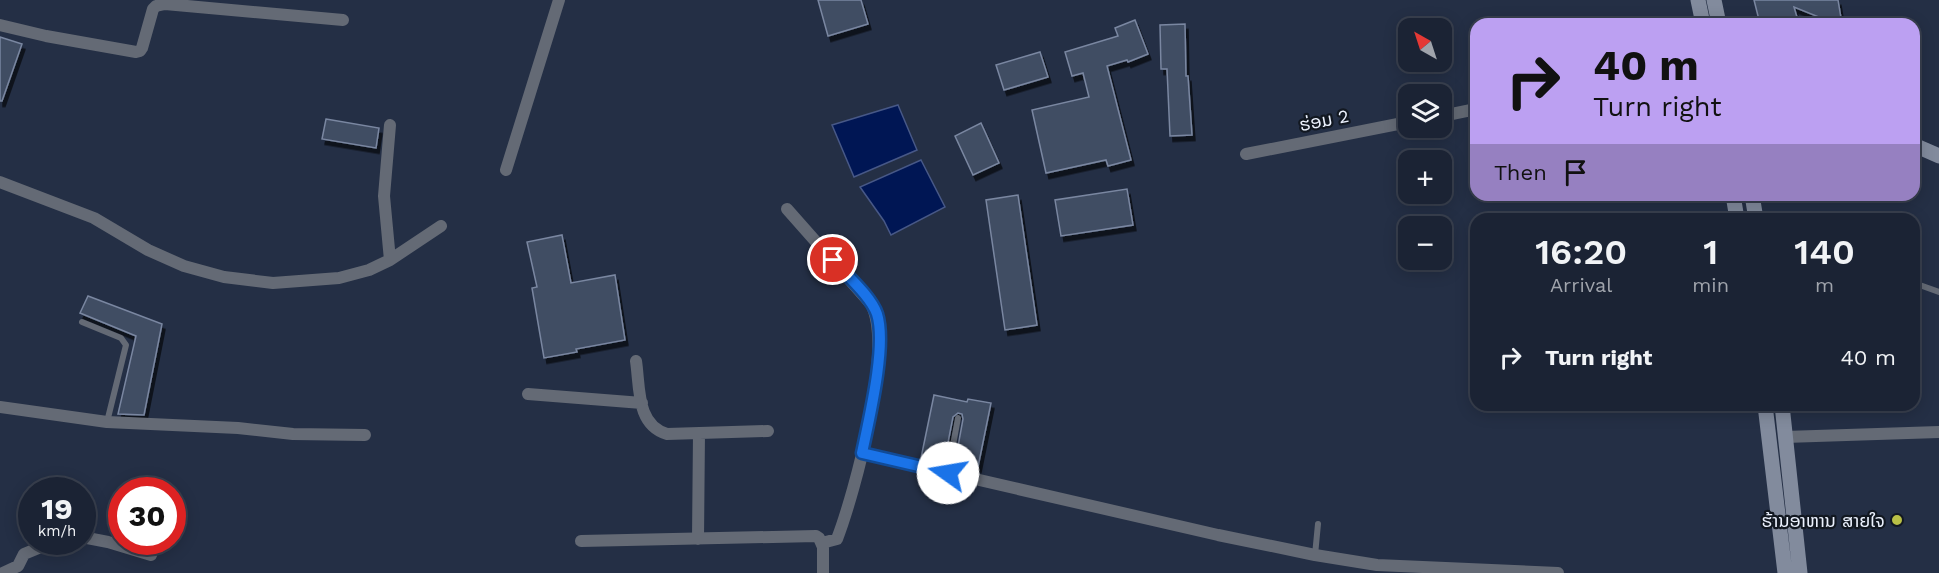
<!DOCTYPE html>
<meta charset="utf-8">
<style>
body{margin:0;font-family:"Work Sans","Noto Sans Lao",sans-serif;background:#282f40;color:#f1f3f6;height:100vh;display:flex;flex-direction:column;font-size:22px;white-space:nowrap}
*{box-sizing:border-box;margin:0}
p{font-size:20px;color:#a0a4ac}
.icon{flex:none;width:33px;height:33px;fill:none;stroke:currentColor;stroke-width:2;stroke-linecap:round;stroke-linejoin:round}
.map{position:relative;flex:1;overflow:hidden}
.side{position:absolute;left:1470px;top:213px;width:450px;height:198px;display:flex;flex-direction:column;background:#1b2334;border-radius:18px;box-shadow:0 3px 15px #0003,0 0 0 2px #39404f}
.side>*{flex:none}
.top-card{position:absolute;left:1470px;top:18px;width:450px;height:183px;border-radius:18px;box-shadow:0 3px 15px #0003,0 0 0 2px #39404f;background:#bca0f2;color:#111;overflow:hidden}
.needle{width:39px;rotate:321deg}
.fabs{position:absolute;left:1398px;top:18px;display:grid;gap:12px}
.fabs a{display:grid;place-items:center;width:54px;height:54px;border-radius:12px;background:#1b2334;box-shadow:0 3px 15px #0003,0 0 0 2px #39404f;font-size:30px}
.speed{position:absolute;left:18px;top:477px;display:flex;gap:12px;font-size:30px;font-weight:700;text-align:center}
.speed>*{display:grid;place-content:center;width:78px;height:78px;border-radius:50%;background:#1b2334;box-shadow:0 3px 15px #0003,0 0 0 2px #39404f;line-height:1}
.speed small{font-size:15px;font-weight:400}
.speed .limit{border:9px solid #d22;background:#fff;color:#111}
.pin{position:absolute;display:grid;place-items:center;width:51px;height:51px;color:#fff;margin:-26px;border:3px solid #fff;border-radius:50%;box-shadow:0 2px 6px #0007}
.me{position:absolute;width:66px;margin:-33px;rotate:283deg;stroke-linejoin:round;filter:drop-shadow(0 0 4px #0008)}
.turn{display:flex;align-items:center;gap:21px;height:126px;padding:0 24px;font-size:27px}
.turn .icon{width:78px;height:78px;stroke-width:2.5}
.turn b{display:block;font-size:42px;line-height:51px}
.then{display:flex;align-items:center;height:57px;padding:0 24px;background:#0003;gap:12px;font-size:22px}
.eta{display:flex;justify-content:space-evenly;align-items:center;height:102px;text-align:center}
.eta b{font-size:36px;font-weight:600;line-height:42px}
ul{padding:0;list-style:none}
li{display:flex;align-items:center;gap:18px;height:84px;padding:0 24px}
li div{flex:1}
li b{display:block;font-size:22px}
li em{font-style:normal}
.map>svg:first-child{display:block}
.water{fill:#001654;stroke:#475887;stroke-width:1.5}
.building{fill:#414d64;stroke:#7a87a1;stroke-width:1.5;filter:url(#shadow)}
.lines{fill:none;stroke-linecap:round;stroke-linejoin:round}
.lane{stroke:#646a75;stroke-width:6}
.street{stroke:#646a75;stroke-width:12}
.secondary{stroke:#828b9d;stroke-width:15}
.route-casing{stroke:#114b97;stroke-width:15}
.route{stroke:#1a73e8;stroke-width:10}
.poi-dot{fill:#b9c046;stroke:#121821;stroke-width:2}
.labels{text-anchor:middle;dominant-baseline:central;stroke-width:4.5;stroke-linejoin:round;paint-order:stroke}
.street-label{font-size:18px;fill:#ecf2fe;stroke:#121821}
.poi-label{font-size:18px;fill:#ecf2fe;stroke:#121821;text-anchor:end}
</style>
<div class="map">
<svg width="1939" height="573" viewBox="0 0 1939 573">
<defs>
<filter id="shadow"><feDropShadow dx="3" dy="5.5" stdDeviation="0" flood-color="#0009"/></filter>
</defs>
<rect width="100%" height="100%" fill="#242f45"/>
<path class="water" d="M898 105 917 150 854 177 832 125Z
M921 160 945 207 891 235 884 221 860 187Z"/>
<path class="building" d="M818 0H861L868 24 828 36Z
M1754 0H1838L1842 24H1836L1794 7 1799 24H1760Z
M1135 20 1148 54 1128 62 1127 60 1107 66 1131 160 1108 166 1106 160 1046 173 1032 110 1089 97 1083 73 1072 76 1065 52 1118 36 1115 28Z
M1185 24 1186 76H1188L1192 135 1170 136 1167 69H1161L1160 25Z
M0 37 22 44 2 101H0Z
M1040 52 1048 77 1004 90 996 65Z
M326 119 379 128 376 148 322 139Z
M981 123 999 163 973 175 955 136Z
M1127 189 1133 225 1061 236 1055 200Z
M1018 195 1037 325 1005 330 986 200Z
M562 235 571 283 615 275 625 340 576 349 577 352 544 358 532 288 537 287 527 242Z
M88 296 162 324 144 415 118 414 136 336 80 313Z
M934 395 967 402 968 399 991 403 978 467 955 463 963 419 962 414 958 413 953 417 944 463 921 458Z"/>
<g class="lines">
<path class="lane" d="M1914 283 1939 292
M82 322 121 338 126 345 107 422
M948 472 958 418
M1315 555 1318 524"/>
<path class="street" d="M0 25 46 36 136 52 140 51 142 48 153 9 156 6 165 4 343 20
M1442 116 1476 109
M1246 154 1408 122
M506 170 559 0
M0 182 94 218 148 250 184 266 224 277 273 283 339 278 369 270 390 260 441 226
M787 209 871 304C894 348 855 492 837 539L822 543
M390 260 384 196 390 125
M636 361C640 387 636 425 667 434L768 431
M528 394 642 403
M0 407 107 422 238 428 293 434 365 435
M1785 437 1939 432
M862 453 1218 535 1315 555 1377 565 1558 573
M82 537 108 542 151 555
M698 539 699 433
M581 541 816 536 819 538 823 547V573
M3 573 18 566 24 554 53 542"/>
<path class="secondary" d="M1698 0 1703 24
M1714 0 1719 24
M1914 145 1939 156
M1733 195 1737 219
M1752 195 1756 219
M1765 405 1785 573
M1782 405 1800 573"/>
</g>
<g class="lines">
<g class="route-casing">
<path id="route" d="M833 260C845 274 871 296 877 314 887 346 869 419 862 453L948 473"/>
</g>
<use href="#route" class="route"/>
</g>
<circle class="poi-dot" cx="1897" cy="520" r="6"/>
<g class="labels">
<g class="street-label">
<text transform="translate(1324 120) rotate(-11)">ຮ່ອມ 2</text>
</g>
<g class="poi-label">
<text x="1885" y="520">ຮ້ານອາຫານ ສາຍໃຈ</text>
</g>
</g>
</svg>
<div class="fabs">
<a><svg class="needle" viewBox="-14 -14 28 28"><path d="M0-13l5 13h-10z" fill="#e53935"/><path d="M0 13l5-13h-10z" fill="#a0a4ac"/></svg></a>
<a><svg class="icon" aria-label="layers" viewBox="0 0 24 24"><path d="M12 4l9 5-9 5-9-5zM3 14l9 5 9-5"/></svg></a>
<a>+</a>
<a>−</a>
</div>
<div class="speed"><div>19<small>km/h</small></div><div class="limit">30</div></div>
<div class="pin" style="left:833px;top:260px;background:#d93025"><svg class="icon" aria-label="arrive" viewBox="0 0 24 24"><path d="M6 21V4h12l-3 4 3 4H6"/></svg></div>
<svg class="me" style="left:948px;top:473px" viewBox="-20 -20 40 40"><circle r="19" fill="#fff"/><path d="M0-13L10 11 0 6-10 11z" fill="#1a73e8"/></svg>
<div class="top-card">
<div class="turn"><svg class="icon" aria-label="right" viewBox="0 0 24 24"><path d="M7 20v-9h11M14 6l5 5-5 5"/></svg><div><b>40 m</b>Turn right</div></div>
<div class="then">Then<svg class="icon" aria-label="arrive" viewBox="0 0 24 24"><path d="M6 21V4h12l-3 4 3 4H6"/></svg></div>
</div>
<section class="side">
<div class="eta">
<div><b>16:20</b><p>Arrival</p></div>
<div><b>1</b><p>min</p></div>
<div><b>140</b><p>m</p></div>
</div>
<ul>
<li><svg class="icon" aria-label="right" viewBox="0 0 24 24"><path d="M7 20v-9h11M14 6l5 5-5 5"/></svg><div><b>Turn right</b></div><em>40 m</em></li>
</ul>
</section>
</div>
